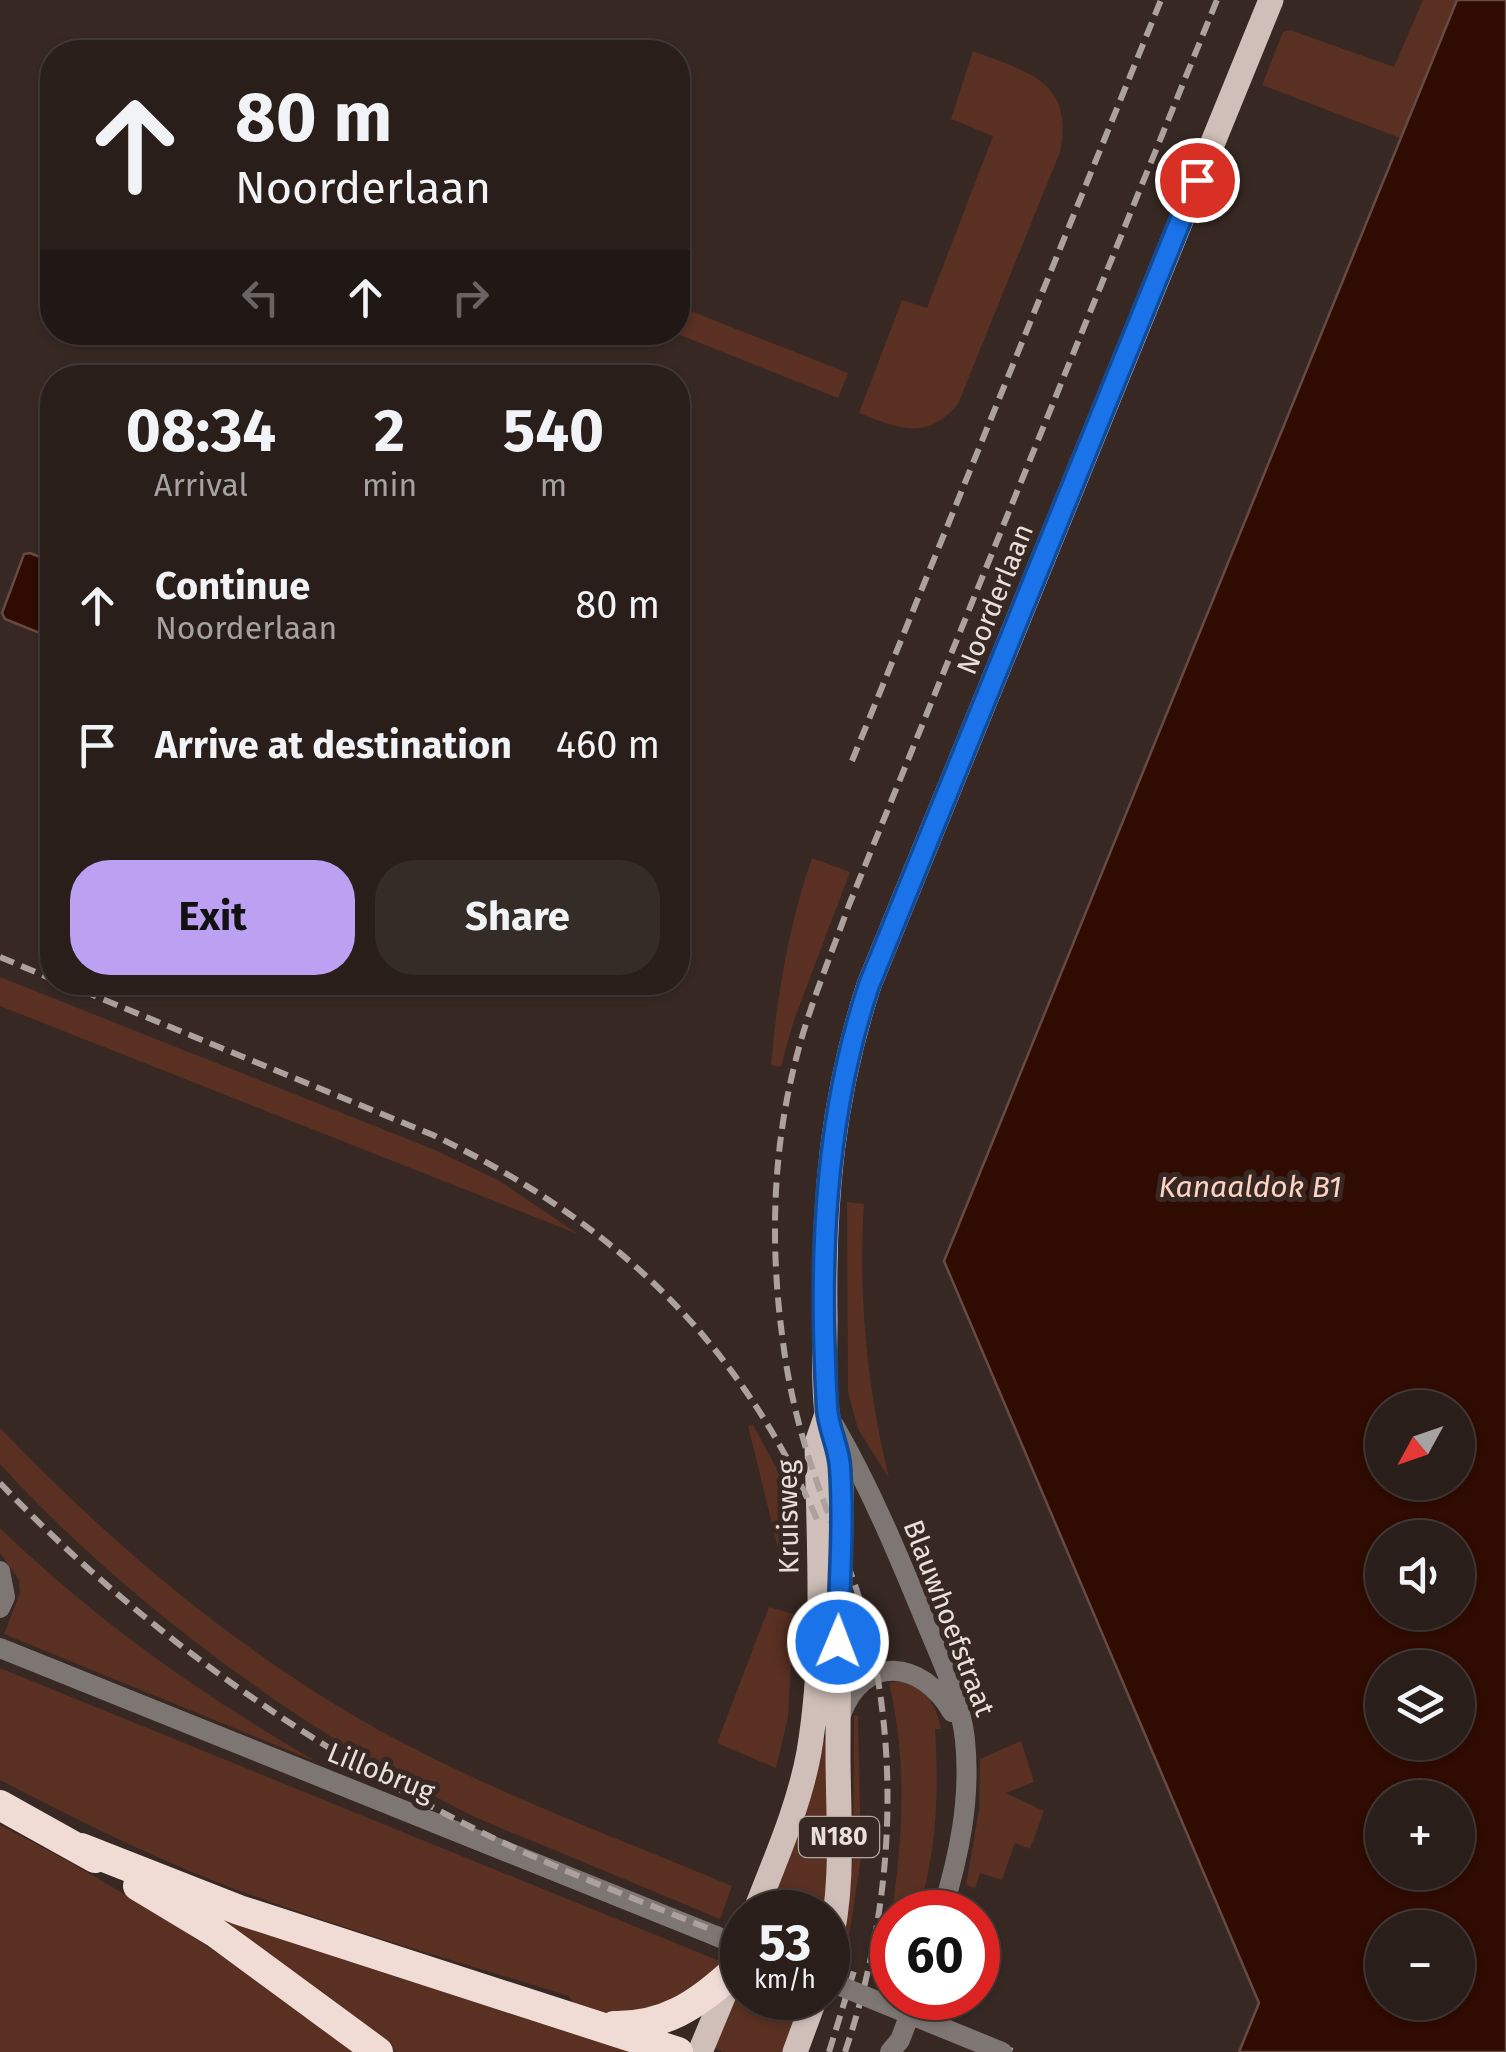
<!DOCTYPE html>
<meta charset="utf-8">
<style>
body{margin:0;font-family:"Fira Sans",sans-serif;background:#352b27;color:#f1f3f6;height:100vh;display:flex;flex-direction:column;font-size:38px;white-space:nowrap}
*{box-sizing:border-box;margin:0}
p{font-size:32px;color:#a5a2a2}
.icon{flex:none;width:55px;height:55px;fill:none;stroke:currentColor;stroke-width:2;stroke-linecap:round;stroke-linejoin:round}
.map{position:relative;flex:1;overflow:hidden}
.panel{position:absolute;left:40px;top:365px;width:650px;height:630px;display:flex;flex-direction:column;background:#291e1a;border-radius:40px;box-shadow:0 2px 8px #0004,0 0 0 2px #453c39}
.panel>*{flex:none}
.hud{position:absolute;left:40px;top:40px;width:650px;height:305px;border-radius:40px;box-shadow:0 2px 8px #0004,0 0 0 2px #453c39;background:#291e1a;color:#f1f3f6;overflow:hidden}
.needle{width:65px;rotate:230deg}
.tools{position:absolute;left:1365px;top:1390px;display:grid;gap:20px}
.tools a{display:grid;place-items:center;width:110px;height:110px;border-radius:50%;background:#291e1a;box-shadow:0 2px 8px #0004,0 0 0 2px #453c39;font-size:50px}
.speed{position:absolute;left:720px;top:1890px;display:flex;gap:20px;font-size:50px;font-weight:700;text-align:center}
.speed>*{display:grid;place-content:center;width:130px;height:130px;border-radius:50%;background:#291e1a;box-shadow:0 2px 8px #0004,0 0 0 2px #453c39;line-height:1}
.speed small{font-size:25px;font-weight:400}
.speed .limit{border:15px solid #d22;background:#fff;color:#111}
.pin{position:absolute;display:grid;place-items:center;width:85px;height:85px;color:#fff;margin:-42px;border:5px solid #fff;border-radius:50%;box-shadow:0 2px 10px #0007}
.me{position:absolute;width:110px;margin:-55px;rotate:1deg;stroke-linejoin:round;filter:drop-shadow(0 0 8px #0008)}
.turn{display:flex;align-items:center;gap:35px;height:210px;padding:0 30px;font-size:45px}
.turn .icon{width:130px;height:130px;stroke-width:2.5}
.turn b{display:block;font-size:70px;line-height:85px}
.lanes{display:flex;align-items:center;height:95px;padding:0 30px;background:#0003;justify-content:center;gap:50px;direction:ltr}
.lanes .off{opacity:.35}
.eta{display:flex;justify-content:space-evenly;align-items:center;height:170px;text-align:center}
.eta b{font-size:60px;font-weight:700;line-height:70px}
.action{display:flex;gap:20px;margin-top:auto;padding:20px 30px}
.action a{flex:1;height:115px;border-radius:40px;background:#bca0f2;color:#111;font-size:40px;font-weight:700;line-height:115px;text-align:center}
.action a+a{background:#352b27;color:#f1f3f6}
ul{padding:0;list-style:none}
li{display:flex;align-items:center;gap:30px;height:140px;padding:0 30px}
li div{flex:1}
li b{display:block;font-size:38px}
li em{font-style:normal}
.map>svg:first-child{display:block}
.green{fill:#593021}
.water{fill:#2f0b01;stroke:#674b42;stroke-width:2.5;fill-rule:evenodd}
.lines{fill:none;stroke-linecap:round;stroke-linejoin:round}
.minor{stroke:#7e7673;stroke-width:20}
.tertiary{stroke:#7e7673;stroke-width:20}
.primary{stroke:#d0bfb9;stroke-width:25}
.motorway{stroke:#f1dcd5;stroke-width:30}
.rail{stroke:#ada19d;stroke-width:6;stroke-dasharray:15 8;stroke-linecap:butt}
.tertiary-bridge{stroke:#7e7673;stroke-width:20}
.route-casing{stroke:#114b97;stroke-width:25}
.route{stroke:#1a73e8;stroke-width:18}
.labels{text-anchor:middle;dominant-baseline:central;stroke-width:10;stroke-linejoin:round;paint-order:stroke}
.shield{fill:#372823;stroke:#b4a8a4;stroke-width:2.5}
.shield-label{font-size:25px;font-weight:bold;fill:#e9dfdb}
.street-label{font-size:28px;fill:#e9dfdb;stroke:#372823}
.water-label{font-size:30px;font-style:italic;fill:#ffd3c3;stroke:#372823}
</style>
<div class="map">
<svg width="1506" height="2052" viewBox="0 0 1506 2052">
<rect width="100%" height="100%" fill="#372823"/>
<path class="green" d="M1423 0H1457L1400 138 1262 85 1283 32 1290 30 1394 67Z
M973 51C1027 72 1075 81 1060 152L958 404C926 442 898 428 859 413L902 300 927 308 993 136 951 119Z
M678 306 848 373 838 398 675 333 678 332Z
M812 858 850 872 794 1020 781 1067 771 1065C777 995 789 924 812 858Z
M0 977 435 1150 498 1180 578 1234 0 1006Z
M847 1202 864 1204C858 1296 867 1388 889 1478L858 1429 848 1392Z
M753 1425 794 1500 793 1555 780 1556 748 1426Z
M0 1428C118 1551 254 1665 405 1744 510 1799 623 1840 732 1886L720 1919C664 1896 608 1872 552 1849 521 1836 490 1825 461 1810 297 1728 123 1599 0 1464Z
M0 1528C96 1621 202 1695 317 1762L4 1634 20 1593 19 1580 0 1553Z
M769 1607 794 1614 788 1717 776 1768 717 1743Z
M0 1668 722 1962C704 1999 652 2013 612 2015 600 2016 586 2009 574 2005L569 1996C450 1959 330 1926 214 1881 141 1852 70 1816 0 1780Z
M902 1681C927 1689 936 1704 941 1729H935C939 1792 937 1852 918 1912H892V1988L878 1982C900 1887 912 1779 889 1683Z
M854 1715 858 1716 861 1858 844 1969 838 1966 853 1859Z
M823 1740 830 1741 827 1912H768C793 1856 810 1800 823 1740Z
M1021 1741 1034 1782 1006 1793 1044 1811 1030 1849 1015 1843 1002 1880 980 1873 975 1888 966 1885 979 1810 980 1759Z
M0 1825C127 1889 245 1970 361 2052H0Z
M225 1920 649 2052H396L229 1931 222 1924Z
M742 1976V1998H808L786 2052H722L715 2048Z"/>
<path class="water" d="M1457 0H1506V2052H1239L1259 2003 944 1261ZM1382 1408H1458V1482H1382ZM1382 1538H1458V1612H1382ZM1382 1668H1458V1742H1382ZM1382 1798H1458V1872H1382ZM1382 1928H1458V2002H1382Z
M30 553 52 562V638L5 619 2 613 24 554Z"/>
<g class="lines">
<path class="minor" d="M834 1425C871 1489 899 1557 927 1625 942 1661 961 1701 965 1740 971 1800 959 1856 942 1912
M0 1571 5 1597 0 1608
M841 1715C863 1653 922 1660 952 1712
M890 2052 900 2040 916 1998"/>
<path class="tertiary" d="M0 1648 716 1936"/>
<path class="primary" d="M755 1912C775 1860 799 1807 809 1752 826 1650 819 1546 817 1443L827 1414
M828 1951C845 1888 838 1819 838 1754 838 1665 840 1576 841 1487 840 1460 830 1438 827 1412 823 1381 825 1350 825 1319 823 1202 832 1097 869 985L1271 0
M700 2052 733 1973
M795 2052 815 1998"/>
<path class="motorway" d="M0 1805 95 1858
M81 1848 239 1910 678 2052
M138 1886 216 1933 378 2052
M614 2026C664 2027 697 2005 733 1972"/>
<path class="rail" d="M852 761 1161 0
M0 957 52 979
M61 982 433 1135C613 1221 739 1340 819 1524
M0 1483C132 1622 292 1736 463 1823 553 1869 649 1904 742 1942
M828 1976 1015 2052
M829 2052 854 1971
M845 2052C892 1914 902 1761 865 1618 853 1572 832 1528 817 1482 801 1437 789 1390 783 1342 770 1250 772 1153 795 1063 808 1009 830 958 849 905L1217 0"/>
<path class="tertiary-bridge" d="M716 1936 742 1947
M828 1981 1002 2052"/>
</g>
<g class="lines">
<g class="route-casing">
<path id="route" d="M838 1642C839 1584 844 1525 840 1467 839 1447 828 1428 827 1408 819 1264 823 1122 869 985L1197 180"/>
</g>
<use href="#route" class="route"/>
</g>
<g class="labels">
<rect class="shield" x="799" y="1817" width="80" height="40" rx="8"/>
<g class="shield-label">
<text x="839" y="1837">N180</text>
</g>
<g class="street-label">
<text transform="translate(995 599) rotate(-68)">Noorderlaan</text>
<text transform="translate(788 1517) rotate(-91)">Kruisweg</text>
<text transform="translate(949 1618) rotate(69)">Blauwhoefstraat</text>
<text transform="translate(381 1772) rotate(22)">Lillobrug</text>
</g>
<g class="water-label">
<text x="1250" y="1187">Kanaaldok B1</text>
</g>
</g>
</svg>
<div class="tools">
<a><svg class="needle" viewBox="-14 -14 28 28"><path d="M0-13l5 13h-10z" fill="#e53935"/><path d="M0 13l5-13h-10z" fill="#a5a2a2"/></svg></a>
<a><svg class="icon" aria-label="sound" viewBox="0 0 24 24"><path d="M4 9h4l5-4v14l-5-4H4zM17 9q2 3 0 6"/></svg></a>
<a><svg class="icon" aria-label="layers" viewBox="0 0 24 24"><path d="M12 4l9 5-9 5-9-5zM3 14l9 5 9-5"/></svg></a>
<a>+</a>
<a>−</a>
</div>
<div class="speed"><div>53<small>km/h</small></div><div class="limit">60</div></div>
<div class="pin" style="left:1197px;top:180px;background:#d93025"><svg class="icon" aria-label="arrive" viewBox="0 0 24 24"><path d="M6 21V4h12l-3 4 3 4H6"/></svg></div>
<svg class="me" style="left:838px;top:1642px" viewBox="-20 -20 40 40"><circle r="17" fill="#1a73e8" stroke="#fff" stroke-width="3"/><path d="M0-11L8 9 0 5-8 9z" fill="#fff"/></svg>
<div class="hud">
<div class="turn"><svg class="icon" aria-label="ahead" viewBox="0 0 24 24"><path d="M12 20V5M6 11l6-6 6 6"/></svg><div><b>80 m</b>Noorderlaan</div></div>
<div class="lanes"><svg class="icon off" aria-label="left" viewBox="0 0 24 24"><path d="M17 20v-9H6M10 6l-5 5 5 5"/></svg><svg class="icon" aria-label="ahead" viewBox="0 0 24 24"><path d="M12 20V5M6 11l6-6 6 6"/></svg><svg class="icon off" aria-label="right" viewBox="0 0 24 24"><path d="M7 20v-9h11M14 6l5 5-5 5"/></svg></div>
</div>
<section class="panel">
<div class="eta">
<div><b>08:34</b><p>Arrival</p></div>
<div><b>2</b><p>min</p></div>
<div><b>540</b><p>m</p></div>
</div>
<ul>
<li><svg class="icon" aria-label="ahead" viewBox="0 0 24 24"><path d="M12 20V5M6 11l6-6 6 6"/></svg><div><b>Continue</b><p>Noorderlaan</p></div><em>80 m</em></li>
<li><svg class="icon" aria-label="arrive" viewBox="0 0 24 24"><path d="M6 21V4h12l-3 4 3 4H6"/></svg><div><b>Arrive at destination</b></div><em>460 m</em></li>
</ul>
<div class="action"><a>Exit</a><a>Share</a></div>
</section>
</div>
